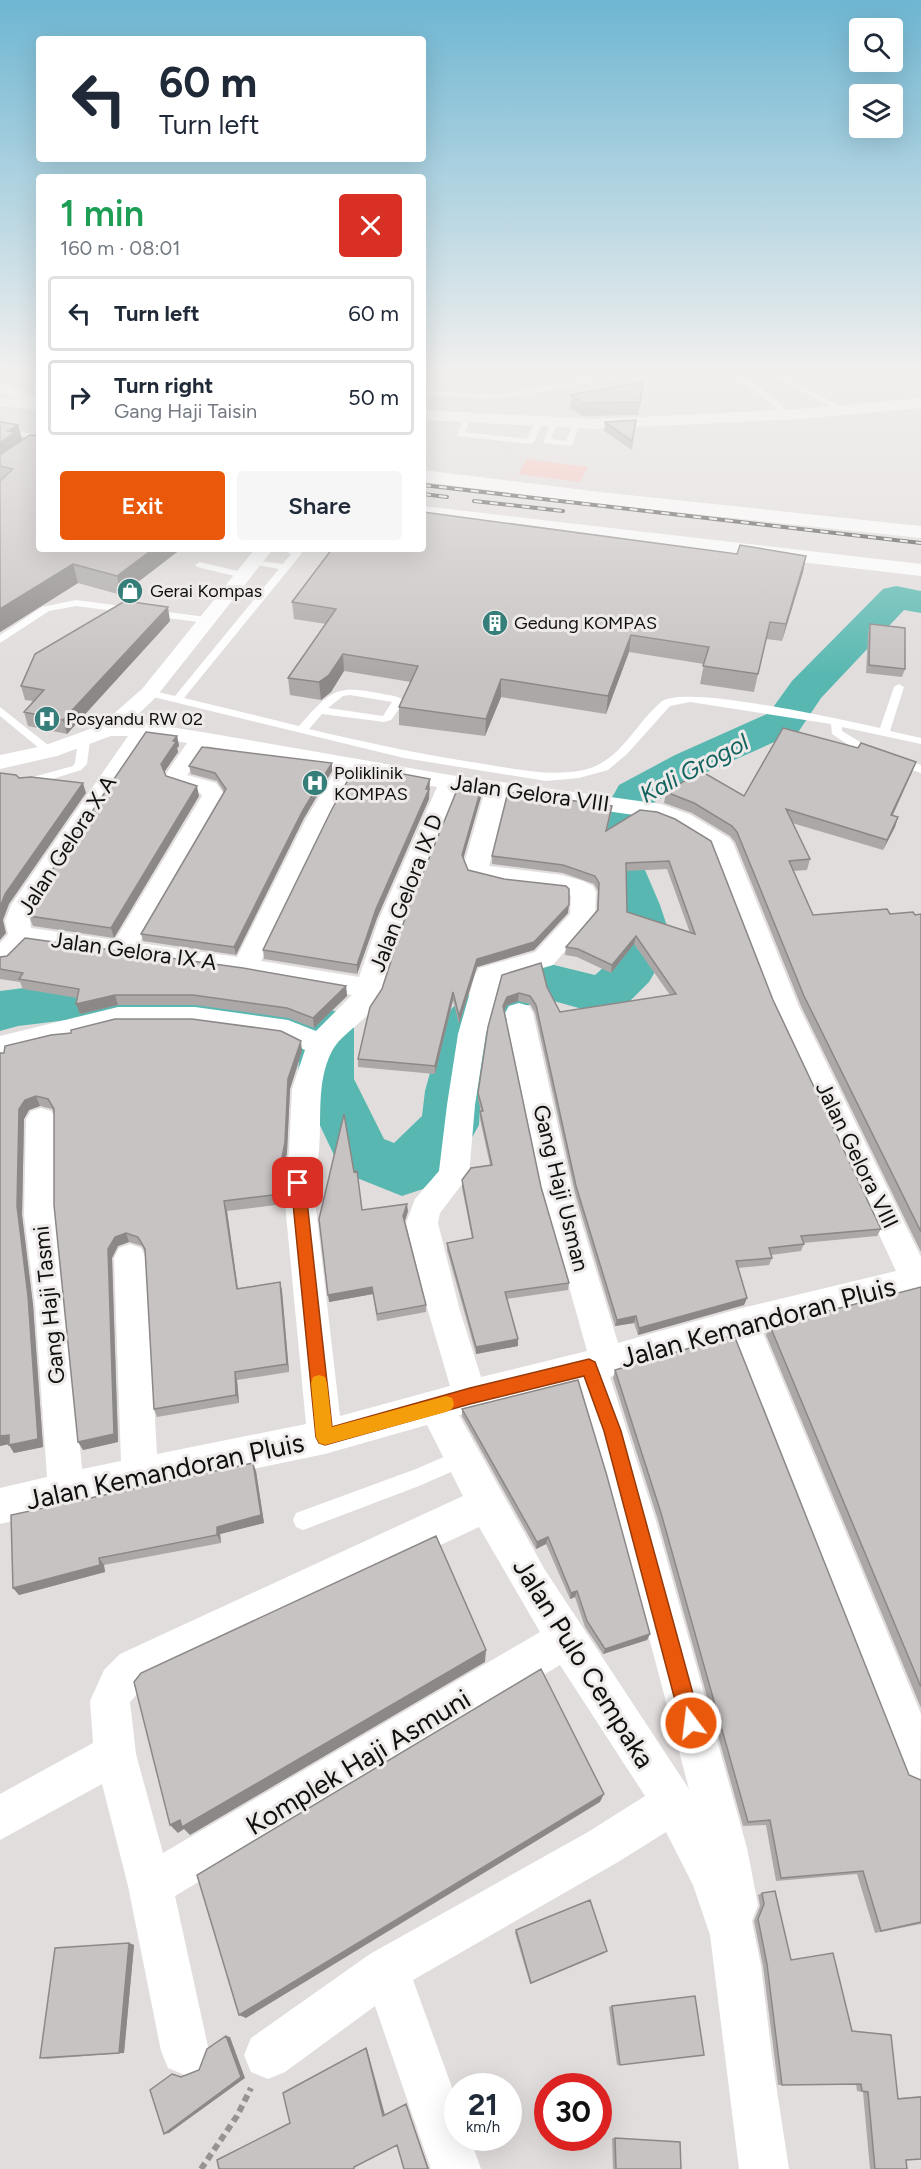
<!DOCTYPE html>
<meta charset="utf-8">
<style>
body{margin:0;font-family:Figtree,sans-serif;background:#f6f6f7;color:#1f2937;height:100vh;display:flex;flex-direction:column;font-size:22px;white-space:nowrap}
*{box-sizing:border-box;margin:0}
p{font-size:20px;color:#747a83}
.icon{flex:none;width:33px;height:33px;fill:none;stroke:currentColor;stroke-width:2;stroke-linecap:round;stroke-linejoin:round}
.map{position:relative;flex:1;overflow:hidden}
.side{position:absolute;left:36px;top:174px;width:390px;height:378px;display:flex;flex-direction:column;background:#fff;border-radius:6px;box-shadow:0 6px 24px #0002}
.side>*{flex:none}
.banner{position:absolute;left:36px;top:36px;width:390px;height:126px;border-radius:6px;box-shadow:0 6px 24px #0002;background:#fff;color:#1f2937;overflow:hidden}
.controls{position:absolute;left:849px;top:18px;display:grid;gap:12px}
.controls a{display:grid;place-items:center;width:54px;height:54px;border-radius:6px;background:#fff;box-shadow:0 6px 24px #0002;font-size:30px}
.speed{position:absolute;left:444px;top:2073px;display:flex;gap:12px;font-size:30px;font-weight:700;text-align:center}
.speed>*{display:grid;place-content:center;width:78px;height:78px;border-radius:50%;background:#fff;box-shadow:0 6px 24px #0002;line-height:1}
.speed small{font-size:15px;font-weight:400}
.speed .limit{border:9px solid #d22;background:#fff;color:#111}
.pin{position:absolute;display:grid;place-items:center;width:51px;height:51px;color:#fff;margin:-26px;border-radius:12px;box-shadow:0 3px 9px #0006}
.me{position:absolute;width:66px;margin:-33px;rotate:345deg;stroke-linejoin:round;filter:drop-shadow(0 0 4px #0008)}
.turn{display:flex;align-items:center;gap:21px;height:126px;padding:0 24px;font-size:27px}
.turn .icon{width:78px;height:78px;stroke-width:2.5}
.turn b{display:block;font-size:42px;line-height:51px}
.round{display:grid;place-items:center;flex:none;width:63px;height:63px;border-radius:6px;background:#f6f6f7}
.summary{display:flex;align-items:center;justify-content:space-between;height:102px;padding:0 24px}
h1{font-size:36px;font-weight:600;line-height:45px;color:#1e9e55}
.primary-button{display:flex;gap:12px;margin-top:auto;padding:12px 24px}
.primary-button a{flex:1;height:69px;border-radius:6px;background:#ea580c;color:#fff;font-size:24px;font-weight:600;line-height:69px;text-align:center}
.primary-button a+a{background:#f6f6f7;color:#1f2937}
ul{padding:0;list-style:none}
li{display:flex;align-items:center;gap:18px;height:75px;margin:0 12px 9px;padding:0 12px;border:3px solid #e0e1e3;border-radius:6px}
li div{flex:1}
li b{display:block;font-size:22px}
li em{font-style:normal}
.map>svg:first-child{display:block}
.green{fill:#fbbeb6}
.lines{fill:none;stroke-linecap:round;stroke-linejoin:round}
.river{fill:#58b8b1;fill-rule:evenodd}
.path{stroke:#969392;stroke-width:6;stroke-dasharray:7 4.5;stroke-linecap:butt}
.service{fill:#fff;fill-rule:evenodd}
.minor{fill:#fff;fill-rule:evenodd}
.secondary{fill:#fff;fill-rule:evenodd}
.trunk{fill:#fff;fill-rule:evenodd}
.rail-casing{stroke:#474444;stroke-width:4}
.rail{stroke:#eeeaea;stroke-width:2;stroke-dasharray:8;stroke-linecap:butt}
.wall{fill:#aca8a8;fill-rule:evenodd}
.shaded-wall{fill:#8c8888}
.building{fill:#c8c3c3;stroke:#8c8888;stroke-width:1.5;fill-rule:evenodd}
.route{fill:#ea580c;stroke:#983908;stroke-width:1.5}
.slow{fill:#f59e0b}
.labels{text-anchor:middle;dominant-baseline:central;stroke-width:6;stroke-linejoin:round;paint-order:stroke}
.far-poi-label{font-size:18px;fill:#110f0f;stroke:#eeeaea;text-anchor:start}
.street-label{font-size:22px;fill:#110f0f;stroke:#eeeaea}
.water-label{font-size:24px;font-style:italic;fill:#13635e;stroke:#eeeaea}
.near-street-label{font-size:27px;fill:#110f0f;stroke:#eeeaea}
</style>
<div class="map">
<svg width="921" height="2169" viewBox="0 0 921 2169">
<rect width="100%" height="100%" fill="#e1dddc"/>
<path class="green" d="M527 459 588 467 580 482 518 474Z"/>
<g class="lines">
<path class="river" d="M896 586 921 591V613L904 610 821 698 799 731 705 773 653 803 633 842 660 905 670 935 666 953 649 982 622 1009 604 1015 550 1000 524 1006 495 1031 481 1091 479 1125 470 1141 423 1189 402 1196 342 1172 298 1079 300 1040 151 1010 18 1026 0 1031V991L151 972 285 998 346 1014 354 1028V1079L384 1139 394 1143 422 1116 425 1091 444 1022 452 1008 490 978 508 972 550 964 595 975C609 963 622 949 619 929L587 842 619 785 675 755 769 713 792 681 883 589Z"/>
<path class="path" d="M201 2169 237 2116 251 2088"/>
<path class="service" d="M573 371H582L592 379 642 371H659L497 399 423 394V390L497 395 584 380Z
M723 371C740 371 772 394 783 407L781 417H775V407L766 399Z
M764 371H774L848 410 841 412Z
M914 371H921V375Z
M467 416 471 418 465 432 527 439 536 420 543 422 534 442 530 444 457 436 463 418Z
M551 420 558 422 551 439 566 441 574 421H580L572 446 543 443Z
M0 428 39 435V439L0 432Z
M282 549H295L302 553 184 698 299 726C331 690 335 684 383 694 391 696 399 695 404 702L391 720 384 722 322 714 309 729C367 743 425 755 484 764 516 769 546 776 579 771 620 764 632 727 661 702 683 683 846 721 880 728L894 687 899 684 904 687 890 731 921 738V744L842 727V731L870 748 921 765V773L861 753 832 734 831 724 690 702 670 706 627 754 608 770 579 778 546 781 404 758 145 695 144 693 149 690 175 696 279 569 251 564V560L283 564 291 554ZM350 695 392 702 383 716 328 708 343 696Z
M200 562 246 573 248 575 243 578 197 567 195 565Z
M76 600 206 617 211 620 206 623 76 606 49 611 0 643V635L42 607Z
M0 707 53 749V753H45L0 716Z
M84 737 90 740 87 764 81 770 30 786H22V780L73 766 75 763 78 740Z
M462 1449 469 1452 471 1458 469 1464 419 1486 303 1530 296 1527 293 1520 296 1513 416 1469Z"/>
<path class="minor" d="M0 398 39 400V410L0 406Z
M255 549H273L156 697 129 723H144L202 732 450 775 661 804 691 815 729 838 733 843 799 1007 921 1257V1293L763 1333 921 1714 920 1785 905 1779 732 1341 610 1377 656 1521 747 1848 758 1905 752 1921 761 1966 773 2065 789 2169H739L710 1935 693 1885 666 1832 618 1862 413 1980 458 2104V2138H470L481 2169H431L375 2006 285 2072 268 2079 251 2072 244 2055 251 2038 370 1954 588 1832 645 1796 560 1665 175 1896 209 2051 202 2068 185 2075 168 2068 161 2051 128 1886 102 1784 0 1840V1794L93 1743 90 1701 104 1670 120 1654 463 1496 427 1425 325 1454 66 1508 0 1524V1488L47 1477 35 1305 24 1215 26 1119 31 1111 41 1108 51 1111 56 1119V1215L67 1305 82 1469 121 1461 114 1258 119 1248 130 1244 141 1248 146 1258 157 1454 306 1424 283 1183 289 1152 292 1089 305 1050 283 1039 195 1027H118L0 1056V1036L118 1007H195L288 1020 316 1031 352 995 245 976 28 946 9 964 0 967V943L8 934 5 921 11 905 128 736H111L57 756 0 769V755L43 746 101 725 142 689ZM150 736 187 743 165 775 170 785 200 793 202 796 115 940 31 928 30 921 35 907ZM207 746 336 769 306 819 237 957 139 943 225 795 216 783 187 775ZM356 772 437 787 379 919 359 977 261 961 330 819ZM458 790 484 794 464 864 470 877 504 885 566 892 571 896 570 914 535 952 479 968 475 975 458 1034 447 1105 439 1171 415 1199 406 1223 428 1311 450 1386 340 1416 313 1183C315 1172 318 1162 319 1151 322 1117 316 1082 332 1051 344 1028 383 1014 382 986L405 919ZM506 797 656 818 675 825 711 847 773 1007 896 1271 742 1308 618 1343 573 1194 533 1013 529 1006 519 1003 509 1006 505 1013 543 1194 587 1351 481 1377 460 1311 438 1223 440 1213 469 1175 475 1105 486 1034 500 981 553 965 595 916 596 892 593 886 583 881 562 875 489 866ZM578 1385 608 1482 689 1789 545 1570 459 1415ZM479 1527 540 1632 163 1853 136 1754 130 1702 148 1682Z"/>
<path class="secondary" d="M921 398V408L800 419 597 429 423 420V410L597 419 800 409Z"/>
<path class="trunk" d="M0 381 39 397V408L0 392Z
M423 470 600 492 921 526V538L600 504 423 482Z
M423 506 921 564V576L423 518Z"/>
<g class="rail-casing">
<path id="rail" d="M31 371 39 374
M423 485 921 543
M423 494 447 497
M474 501 563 511"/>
</g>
<use href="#rail" class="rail"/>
</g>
<path class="wall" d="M571 395H642L638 415 582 416 570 408Z
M636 420 632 450 604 431 605 422Z
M0 422 18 425 22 440 181 549 121 595 78 583 0 632Z
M319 549H423L806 556 803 572 782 641 766 639 754 692 700 684 704 664 629 652 606 714 501 697 485 736 399 725V707L411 682 344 671 331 692 321 700 290 695 288 678 326 624 294 619 292 602 331 551Z
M170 621 67 734 28 726 24 712 33 701 25 700 21 686Z
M870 624 905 669 902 677 866 673 868 633Z
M177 736 179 746 177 748 178 752 164 772 166 776 199 796 114 938 33 926 29 916Z
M332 763V771L304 818 236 955 143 941 141 934 224 792 217 781 191 774 189 766Z
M912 772 893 815 898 817 895 827 883 850 792 823 810 859 807 870 793 871 813 915 890 914 915 915 921 914V1252L801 1006 735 842 730 836 692 813 664 803 666 792 744 796Z
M430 788 429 791V799L377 918 357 974 264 959 263 950Z
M481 797 463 859 468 870 568 913 534 950 477 967 459 1024 453 1000 435 1074 358 1067V1059L382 989Z
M640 810 773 1000 881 1229 877 1236 803 1243 804 1244 801 1251 771 1255 772 1258 769 1265 738 1268 747 1298 744 1305 638 1335 634 1323 615 1326 575 1193 535 1013 530 1004 518 1001 507 1005 504 1011 541 1187 569 1283 568 1290 507 1299 518 1346 476 1354 447 1250V1243L472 1238 462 1188V1180L490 1165 480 1119V1111H481L478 1100V1093L502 975 547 987 560 1012 670 995 634 944 611 973 577 957 565 955 566 947 597 910 598 891 594 884 563 873 492 864V856L611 814 607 830ZM667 869 690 933 627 912 626 871Z
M0 957 346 986 347 996 314 1028 288 1018 195 1005H118L80 1014 77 998 23 989 20 982 0 979Z
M302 1051 290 1089 287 1152 281 1183 283 1204 227 1211 238 1288 280 1282 282 1291 289 1372 237 1380 239 1403 157 1417 154 1409 145 1252 142 1246 129 1242 118 1246 112 1258 118 1442 83 1450 54 1113 52 1109 40 1106 29 1110 24 1119 22 1215 33 1305 43 1447 14 1453 9 1444 0 1446V1053Z
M354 1172 362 1210 408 1211 405 1221 426 1305V1312L377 1321 373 1294 329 1302Z
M921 1287V1708L766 1335 770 1326Z
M615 1370 909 1775 921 1780V1924L875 1933 857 1874 776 1881 766 1825 743 1826 658 1520 613 1378Z
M462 1409 650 1634 647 1640 603 1654 585 1627 575 1597 570 1599 546 1544 536 1549 462 1416Z
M256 1471 264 1523 220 1534 221 1543 104 1565 105 1572 19 1595 13 1588Z
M762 1893 791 1960 852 2031 898 2098 921 2096V2159L906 2160 907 2169H870L863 2092 857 2091 856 2084 778 2085 763 1966 754 1921 760 1906 758 1895Z
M516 1930 604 1953 530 1984 515 1933Z
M129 1943 134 1945 124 2053 47 2059 40 2058Z
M612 2006 704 2055 617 2065 609 2007Z
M612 2138 680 2142 681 2169H613Z"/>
<path class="shaded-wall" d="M643 382 642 395 638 415 640 402Z
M18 425 23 443 0 464V443L8 431Z
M153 549H181L121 595 117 576Z
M806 556 803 572 782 641 786 624Z
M73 564 78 583 0 632V609Z
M168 607 170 621 67 734 63 720Z
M631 635 629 652 606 714 608 696Z
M343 654 344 671 331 692 321 700 319 682Z
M501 679V697L485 736 486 719Z
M177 736 179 746 177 748 178 752 163 774 161 764Z
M916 762 912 772 888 825 891 815Z
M332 763V771L304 818 236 955 234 947 303 810Z
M430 779 429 799 377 918 357 974V965L376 909Z
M83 783 86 793 9 904 3 920 6 933 0 940V907L5 894Z
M197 786 199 796 114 938 111 928Z
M481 789V797L462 863V855Z
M898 817 895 827 883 850 887 840Z
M569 905 568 913 534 950 477 967 459 1024V1016L477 959Z
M636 936 634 944 611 973 612 965Z
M346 986 347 996 314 1028 313 1018Z
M453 992V1000L435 1074V1066Z
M519 993 518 1001 507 1005 503 1013V1006L507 997Z
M115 995 118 1005 80 1014 76 1004Z
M301 1041 302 1051 290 1089 287 1152 281 1183 283 1204 279 1173 288 1079Z
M36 1096 40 1106 29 1110 24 1119 22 1215 33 1305 43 1447 14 1453 9 1445 17 1206 19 1109 25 1100Z
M224 1201 227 1211 239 1298 237 1289Z
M407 1204 408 1211 404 1224 403 1216Z
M126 1233 129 1242 118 1246 112 1258 118 1442 83 1450 78 1442 108 1249 115 1237Z
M280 1282 282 1291 289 1372 287 1364Z
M372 1287 373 1294 329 1302 328 1295Z
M747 1298 744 1305 638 1335 639 1328Z
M636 1316 634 1323 615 1326 617 1320Z
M518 1339V1346L476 1354V1347Z
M235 1372 237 1380 239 1403 236 1395Z
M9 1435 14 1443 0 1446V1436Z
M253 1463 256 1471 264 1523 220 1534 221 1543 217 1535V1527Z
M548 1537 546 1544 536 1549 537 1542Z
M99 1558 104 1565 105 1572 19 1595 13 1588Z
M577 1591 575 1597 570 1599 571 1593Z
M650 1634 647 1640 603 1654 605 1649Z
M486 1650 485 1662 190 1835 184 1829 178 1833 170 1825Z
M604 1794 600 1802 246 2018 239 2015Z
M129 1943 134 1945 124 2053H119Z
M607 1951 604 1953 530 1984 531 1983Z
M226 2036 230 2037 245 2078 169 2133 164 2134Z
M366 2048 367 2049 385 2115 383 2116Z
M406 2104 429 2169H428Z"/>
<path class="building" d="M643 382 640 402 583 403 571 395Z
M636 420 632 441 605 422Z
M0 422 18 425 8 431 15 432 0 443Z
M30 435 39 436V549H153L117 576 73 564 0 609V481L13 469 0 466V455Z
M423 512 737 554 740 545 806 556 786 624 770 622 758 674 703 666 709 647 631 635 608 696 501 679 486 719 399 707 418 666 343 654 329 675 319 682 288 678 336 609 292 602 332 549H423Z
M125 601 168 607 63 720 24 712 44 690 21 686 35 654Z
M870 624 905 628V669L869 665Z
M783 728 858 748 861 743 916 762 891 815 898 817 887 840 786 809 810 859 789 861 813 915 887 909 890 914 913 912 915 915 921 914V1232L804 996 737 832 732 826 694 803 666 792 701 771 744 796Z
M146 732 177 736 173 741 176 742 161 764 166 776 197 786 111 928 29 916 33 898Z
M202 747 332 763 303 810 234 947 141 934 226 789 215 773 189 766Z
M356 765 430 779 426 789H429L376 909 357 965 263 950 331 811Z
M0 773 16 775 19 778 31 777 83 783 5 894 0 907Z
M481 789 462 855 468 870 504 879 566 886 569 889V905L534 942 477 959 459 1016 453 992 435 1066 358 1059 370 1007 382 989 407 912 457 790Z
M508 792 612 806 606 831 640 810 657 812 675 819 711 841 773 1000 881 1229 801 1236 804 1244 769 1248 772 1258 736 1261 747 1298 639 1328 636 1316 617 1320 576 1186 536 1005 530 996 519 993 507 997 503 1006 541 1187 569 1283 505 1292 518 1339 476 1347 447 1243 473 1238 462 1180 471 1168 492 1165 480 1111H483L478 1093 488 1027 502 975 541 963 547 987 560 1012 676 994 636 936 612 965 578 949 566 947 598 910 599 883 595 876 563 865 492 856ZM669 861 695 934 627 912 626 863Z
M25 938 243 968 346 986 313 1018 287 1008 193 995H115L76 1004 79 989 19 979 23 973 0 969V957L7 956Z
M115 1019H192L281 1031 301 1041 288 1079 285 1142 279 1173 281 1194 224 1201 237 1289 280 1282 287 1364 235 1372 236 1395 154 1409 145 1249 138 1237 126 1233 115 1237 108 1249 114 1434 78 1442 54 1205V1109L48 1099 36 1096 25 1100 19 1109 17 1206 28 1296 38 1439 9 1445V1435L0 1436V1053H4L5 1046 51 1035 71 1033V1030Z
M344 1114 354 1172 357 1171 362 1210 407 1204 403 1216 426 1305 377 1314 372 1287 328 1295 319 1219Z
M921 1287V1687L770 1326Z
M734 1335 909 1775 921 1780V1922L881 1931 863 1871 781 1878 770 1820 748 1822 661 1513 615 1370Z
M578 1380 607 1476 650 1634 605 1649 587 1621 577 1591 571 1593 548 1537 537 1542 462 1409Z
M253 1463 261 1515 217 1527V1535L99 1558 100 1565 13 1588 11 1515Z
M436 1536 486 1650 182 1827 180 1820 170 1825 134 1682 141 1673Z
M541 1669 604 1794 239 2015 197 1875Z
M775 1891 791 1960 833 1953 852 2031 891 2035 898 2099 921 2097V2159L906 2160 907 2169H875L868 2092 862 2091 861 2084 782 2085 767 1964 758 1919 764 1904 762 1893Z
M590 1900 607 1951 531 1983 516 1930Z
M129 1943 119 2053 40 2058 55 1948Z
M695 1996 704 2055 620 2065 612 2006Z
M226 2036 241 2077 164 2134 150 2090 172 2074 181 2077 199 2070 207 2049Z
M366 2048 383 2116 406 2104 428 2169H404L397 2145 354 2167V2169H219L217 2160 290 2123 283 2093Z
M615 2138 680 2142 681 2169H616Z"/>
<linearGradient id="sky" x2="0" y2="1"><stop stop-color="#6eb6d2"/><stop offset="0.55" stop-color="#f2f0ef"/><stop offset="1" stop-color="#f2f0ef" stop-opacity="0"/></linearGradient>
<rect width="921" height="675" fill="url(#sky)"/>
<path class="route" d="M298 1177 303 1179 305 1183 332 1427 470 1388 589 1359 595 1362 621 1431 701 1723 698 1730 691 1733 684 1730 681 1723 604 1431 584 1376 470 1404 325 1445 319 1443 316 1437 291 1183 293 1179Z"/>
<path class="slow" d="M319 1375 325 1377 327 1383 332 1427 446 1396 452 1398 454 1404 452 1409 446 1412 325 1445 319 1443 316 1437 311 1383 313 1377Z"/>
<defs>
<g id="shop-disc" transform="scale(1.35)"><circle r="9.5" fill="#367e79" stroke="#eeeaea"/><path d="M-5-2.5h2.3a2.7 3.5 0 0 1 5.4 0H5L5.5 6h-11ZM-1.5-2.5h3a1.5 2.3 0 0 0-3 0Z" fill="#fff"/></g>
<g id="building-disc" transform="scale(1.35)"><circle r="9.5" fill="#367e79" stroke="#eeeaea"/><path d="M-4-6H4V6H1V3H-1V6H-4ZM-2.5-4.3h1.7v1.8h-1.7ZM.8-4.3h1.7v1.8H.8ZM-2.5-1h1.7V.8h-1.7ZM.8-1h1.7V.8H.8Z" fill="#fff"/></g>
<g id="hospital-disc" transform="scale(1.35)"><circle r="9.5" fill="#367e79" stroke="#eeeaea"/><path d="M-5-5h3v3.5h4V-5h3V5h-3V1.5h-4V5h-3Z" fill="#fff"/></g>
</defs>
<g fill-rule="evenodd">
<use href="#shop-disc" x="130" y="591"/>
<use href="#building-disc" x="495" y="623"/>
<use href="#hospital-disc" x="47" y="719"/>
<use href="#hospital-disc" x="315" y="783"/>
</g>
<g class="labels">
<g class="far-poi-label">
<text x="150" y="591">Gerai Kompas</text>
<text x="514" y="623">Gedung KOMPAS</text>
<text x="66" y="719">Posyandu RW 02</text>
<text x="334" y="773">Poliklinik<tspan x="334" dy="21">KOMPAS</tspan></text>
</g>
<g class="street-label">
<text transform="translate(530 793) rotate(8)">Jalan Gelora VIII</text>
<text transform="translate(67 845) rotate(-57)">Jalan Gelora X A</text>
<text transform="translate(406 893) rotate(-69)">Jalan Gelora IX D</text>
<text transform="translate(134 951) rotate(8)">Jalan Gelora IX A</text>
<text transform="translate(857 1155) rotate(64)">Jalan Gelora VIII</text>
<text transform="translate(561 1188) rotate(76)">Gang Haji Usman</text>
<text transform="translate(49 1305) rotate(-96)">Gang Haji Tasmi</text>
</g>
<g class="water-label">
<text transform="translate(694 768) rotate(-28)">Kali Grogol</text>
</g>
<g class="near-street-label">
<text transform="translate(758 1322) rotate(-15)">Jalan Kemandoran Pluis</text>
<text transform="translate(165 1471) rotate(-12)">Jalan Kemandoran Pluis</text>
<text transform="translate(584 1663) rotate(58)">Jalan Pulo Cempaka</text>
<text transform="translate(358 1762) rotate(-31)">Komplek Haji Asmuni</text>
</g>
</g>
</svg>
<div class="controls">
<a><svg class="icon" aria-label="search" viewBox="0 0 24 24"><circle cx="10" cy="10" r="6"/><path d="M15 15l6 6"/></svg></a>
<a><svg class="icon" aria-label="layers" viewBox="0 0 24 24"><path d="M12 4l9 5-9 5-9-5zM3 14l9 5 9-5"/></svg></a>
</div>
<div class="speed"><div>21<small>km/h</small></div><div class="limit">30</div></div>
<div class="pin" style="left:298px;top:1183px;background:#d93025"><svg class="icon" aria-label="arrive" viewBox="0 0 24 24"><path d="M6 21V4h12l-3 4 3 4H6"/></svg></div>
<svg class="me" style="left:691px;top:1723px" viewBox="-20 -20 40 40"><circle r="17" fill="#ea580c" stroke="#fff" stroke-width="3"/><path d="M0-11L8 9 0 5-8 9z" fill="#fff"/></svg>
<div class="banner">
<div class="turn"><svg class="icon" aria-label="left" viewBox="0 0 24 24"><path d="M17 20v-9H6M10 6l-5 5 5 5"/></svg><div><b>60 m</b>Turn left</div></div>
</div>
<section class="side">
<div class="summary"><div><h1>1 min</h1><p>160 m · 08:01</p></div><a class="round" style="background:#d93025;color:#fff"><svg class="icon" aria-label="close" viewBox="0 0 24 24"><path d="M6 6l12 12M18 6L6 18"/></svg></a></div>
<ul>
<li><svg class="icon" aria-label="left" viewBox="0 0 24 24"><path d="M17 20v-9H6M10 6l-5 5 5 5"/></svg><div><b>Turn left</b></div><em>60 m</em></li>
<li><svg class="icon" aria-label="right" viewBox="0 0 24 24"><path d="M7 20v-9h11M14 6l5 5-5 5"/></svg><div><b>Turn right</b><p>Gang Haji Taisin</p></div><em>50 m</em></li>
</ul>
<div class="primary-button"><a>Exit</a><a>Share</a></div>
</section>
</div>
